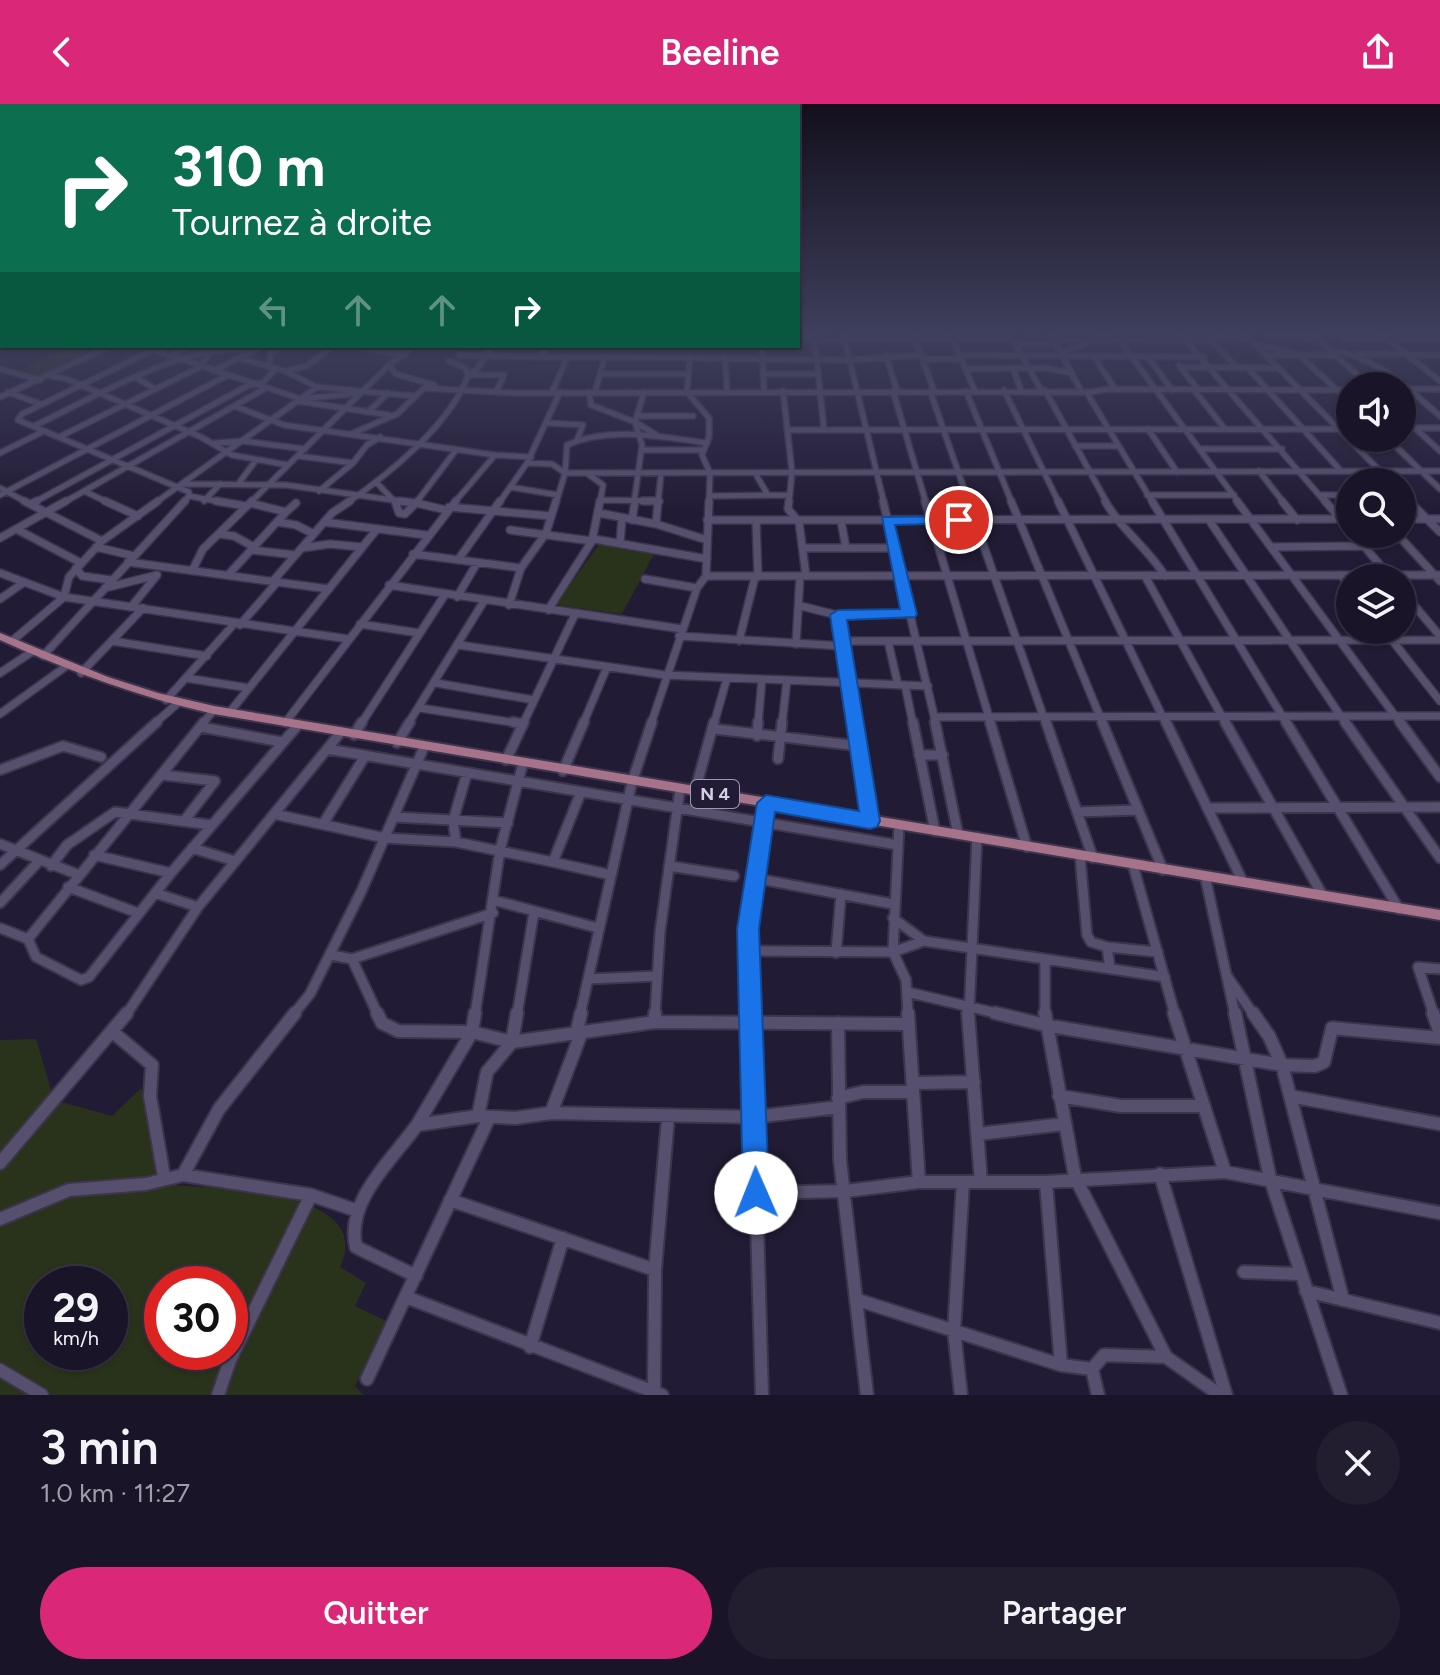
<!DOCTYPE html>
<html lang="fr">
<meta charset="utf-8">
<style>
body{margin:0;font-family:Figtree,sans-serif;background:#231d30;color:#f1f3f6;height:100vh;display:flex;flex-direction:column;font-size:30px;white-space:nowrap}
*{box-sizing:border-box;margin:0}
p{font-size:26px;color:#9f9ea8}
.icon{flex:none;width:44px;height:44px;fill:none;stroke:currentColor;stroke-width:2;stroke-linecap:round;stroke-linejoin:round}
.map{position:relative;height:1291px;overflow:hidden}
.panel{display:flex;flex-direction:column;background:#1a1428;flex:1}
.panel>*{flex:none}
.top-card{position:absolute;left:0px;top:0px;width:800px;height:244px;box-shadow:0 2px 6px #0004,0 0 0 2px #383345;background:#0b6e4f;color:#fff;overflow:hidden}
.fabs{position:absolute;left:1336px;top:268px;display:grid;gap:16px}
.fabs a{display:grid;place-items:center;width:80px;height:80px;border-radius:50%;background:#1a1428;box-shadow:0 2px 6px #0004,0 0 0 2px #383345;font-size:40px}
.speed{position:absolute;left:24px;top:1162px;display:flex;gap:16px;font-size:40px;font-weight:700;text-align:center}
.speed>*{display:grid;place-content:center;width:104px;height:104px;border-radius:50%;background:#1a1428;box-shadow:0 2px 6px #0004,0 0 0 2px #383345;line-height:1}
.speed small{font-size:20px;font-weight:400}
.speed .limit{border:12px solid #d22;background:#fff;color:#111}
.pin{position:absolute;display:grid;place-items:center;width:68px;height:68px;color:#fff;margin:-34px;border:4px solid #fff;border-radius:50%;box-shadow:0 2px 8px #0007}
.me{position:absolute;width:88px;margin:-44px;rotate:359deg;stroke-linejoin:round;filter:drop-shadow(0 0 6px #0008)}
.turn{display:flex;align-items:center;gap:28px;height:168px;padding:0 40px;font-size:36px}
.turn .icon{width:104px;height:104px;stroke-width:2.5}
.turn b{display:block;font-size:56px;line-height:68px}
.lanes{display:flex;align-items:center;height:76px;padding:0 40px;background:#0003;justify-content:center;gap:40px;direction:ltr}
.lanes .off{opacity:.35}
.round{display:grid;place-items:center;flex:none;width:84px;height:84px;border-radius:42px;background:#231d30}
.head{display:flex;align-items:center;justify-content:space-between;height:136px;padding:0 40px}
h1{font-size:48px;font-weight:600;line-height:60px}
.action{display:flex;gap:16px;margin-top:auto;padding:16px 40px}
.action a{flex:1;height:92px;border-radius:48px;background:#db2777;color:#fff;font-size:32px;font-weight:600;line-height:92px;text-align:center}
.action a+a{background:#231d30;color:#f1f3f6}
header{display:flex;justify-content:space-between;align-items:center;height:104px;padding:0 40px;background:#db2777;color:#fff;font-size:36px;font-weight:600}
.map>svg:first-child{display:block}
.green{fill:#29331b;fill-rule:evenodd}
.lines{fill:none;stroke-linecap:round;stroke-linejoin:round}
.minor-far3-casing{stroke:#3c354b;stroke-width:8}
.minor-far2-casing{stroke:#3c354b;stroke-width:10}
.minor-far1-casing{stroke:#3c354b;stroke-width:13}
.minor-casing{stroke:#3c354b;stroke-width:16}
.major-casing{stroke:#3c354b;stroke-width:4}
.minor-far3{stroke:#56506e;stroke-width:5}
.minor-far2{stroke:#56506e;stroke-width:7}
.minor-far1{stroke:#56506e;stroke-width:9}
.minor{stroke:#56506e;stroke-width:12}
.major{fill:#a6738b;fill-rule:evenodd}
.route{fill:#1a73e8;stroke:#114b97;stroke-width:2}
.labels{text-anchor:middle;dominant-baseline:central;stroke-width:7;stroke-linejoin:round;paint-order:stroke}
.shield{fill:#221b35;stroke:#9e99ad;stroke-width:2}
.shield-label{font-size:18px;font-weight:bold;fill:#d3cfe1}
</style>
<header><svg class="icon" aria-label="back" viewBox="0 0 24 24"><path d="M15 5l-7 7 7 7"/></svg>Beeline<svg class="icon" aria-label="share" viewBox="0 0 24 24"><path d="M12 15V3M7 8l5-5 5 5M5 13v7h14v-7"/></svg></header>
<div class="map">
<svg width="1440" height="1291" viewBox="0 0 1440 1291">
<rect width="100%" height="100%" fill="#221b35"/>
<path class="green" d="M73 242H108L38 274 18 267Z
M600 439 655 448 622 510 555 501Z
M36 935 54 996 112 1012 141 984 163 1080C209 1085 378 1083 340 1163L366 1179 355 1202 386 1217 355 1282 364 1291H0V936ZM42 1180H110V1248H42ZM162 1180H230V1248H162Z"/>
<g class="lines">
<g class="minor-far3-casing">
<path id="minor-far3" d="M814 229 824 326
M843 229 884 399
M913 229 934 287
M950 229 975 287
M1050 229 1081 287
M1179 229 1326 399
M1205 229 1236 263
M1244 229 1391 378
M1264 229 1318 235
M1311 229 1370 282
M1380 229 1440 277
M798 233 844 237
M1210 233 1250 234
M844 234H1012L1041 286
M1342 235H1440
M1053 236 1212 237
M1120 237 1239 399
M1018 240H1055
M1256 240 1299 251 1350 298
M142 242 301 295 360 289
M353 242 405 251
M762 242 764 287
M1330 246C1375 251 1407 284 1440 312
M151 247 22 310 18 316 189 388V392L227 399
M1060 249 1114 229
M1358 250H1405
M459 251 540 253 549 242
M886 251 897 287
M959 251 1204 253
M1266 251H1335
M1408 251H1440
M169 252 191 242
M540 253H605
M690 253 687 288 709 314V333L702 351 710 369 709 399
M725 253 727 287
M239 254 285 267 317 283 413 292
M1095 254 1115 285
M1149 254 1172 286
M923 255H961
M389 261 396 270 434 281
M1179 261 1198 286
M269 263 271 249 284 242
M1180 263 1279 264
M1247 263 1341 367
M0 265 40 276
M965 265 1045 264 1072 269
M1013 265 1021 286
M214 267 262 242
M285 267 307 262 333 242
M600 270H687
M763 270H817
M468 271H504L496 288
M468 271 477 265 493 242
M52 272 67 275 201 333 232 351 288 361
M135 273 155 285
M1405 285H1440
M1004 286 1059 399
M1045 286 1107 399
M1194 286 1225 325
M783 287 792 368 789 399
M893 287 926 399
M930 287 969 399
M966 287 1012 399
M8 288 40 300
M552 288 567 254
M560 288 527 359 552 360 565 369 1440 367
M589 288 591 301 635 318 658 332
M595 288 605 253 849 256 922 251
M0 293 111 242
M297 297 389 311
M234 302 284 321 495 351
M368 308 388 289
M637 312H693
M1402 312 1440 347
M548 319 583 321 577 336
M34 322C94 294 185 237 252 247
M1402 324H1440
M1148 325 1177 368
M789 326 1350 325
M353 329 397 310 424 284 516 289 1088 288
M59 333 200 263 214 242
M1387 334 1440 385
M215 339 243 337 305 345
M1075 342H1118
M1201 345H1282
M642 346H703
M0 349 44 327
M298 352 353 359 319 387
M353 359 367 341 380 333
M1259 367 1284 399
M755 369 768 391
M588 370 603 381 600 399
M239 379 256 356
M377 379 396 399
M184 380 286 381 414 399
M510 383 558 391
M0 384 28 399
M84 387 109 399
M1402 390 1411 399
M0 391 226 272
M1147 391H1234
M1319 391H1350
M709 392 789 391
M602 396 659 397
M204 397 220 380
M33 399 249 281 262 279 276 265
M63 399 264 285
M155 399 317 283
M183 399 189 392
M250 399 389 261 413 242
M347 399C389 370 451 320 468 271L465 264 449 257
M416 399 456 346
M454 399 495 351 531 353
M499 399 527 359
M556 399 565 369 567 341C610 322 662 333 707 339
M634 399 642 341 635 318 644 288
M658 399 661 370
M1153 399 1087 289 1107 285 1350 286"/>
</g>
<g class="minor-far2-casing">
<path id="minor-far2" d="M24 397 102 437
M105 397 138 412
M216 397 246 402
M395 397 399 409 405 410 416 399
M399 397 416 399
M418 397 416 399 446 406
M643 397H659
M789 397 788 405 799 418 806 472
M883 397 936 620
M925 397 991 620
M968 397 1046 620
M1011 397 1103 620
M1058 397 1166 620
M1105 397C1121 426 1148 444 1165 472
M1152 397 1287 620
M1237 397 1401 620
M1282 397 1297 416
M1325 397 1350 426
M1409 397 1440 428
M250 399 286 408 296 399
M31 400 37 397
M449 403 551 412
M599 409 656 420 707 436
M1402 415H1440
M632 416 635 397
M707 416 1350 415
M756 416 758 473
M1209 416 1346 620
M841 417 846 444
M277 418 296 421 314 430
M324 418 426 431
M656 420 658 397
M16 425 81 459
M510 426 592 437 548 506
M219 430 234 432 254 443
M1354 430 1390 473
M1397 430 1440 477
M0 434 66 397
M594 435 707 455
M592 437 600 397
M620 439 622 415
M96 443 134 452
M1272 443 1364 442
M302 444 330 440 361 443
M803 444H894
M251 446 295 451
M413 450 521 464
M458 456 500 397
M128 458 329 485
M76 464 82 472 111 476
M193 465 203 445 252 397
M0 469 64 493 348 535
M229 470 286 408
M1341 471 1350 483
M706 472 1440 471
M1145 472 1226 620
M645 475 697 484
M273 477 332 409 350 397
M389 481 682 525
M105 484 157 471
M1402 487 1440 532
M457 493 477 459
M0 495 23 479
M509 501 521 464 546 429 556 397
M132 502 157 471
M801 502 837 511 909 510
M838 511 855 620
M360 520 419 529
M240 521 278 477
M1384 526 1440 597
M679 532 842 542
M12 537 64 493 69 473 102 437 158 397
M112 537 207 552
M739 537 755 473
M841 537 1440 536
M888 537 898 581
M796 540 800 472
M459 541 665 571 928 582
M43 552 185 397
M0 569 33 547
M81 569 143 504
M186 574 249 584
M436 579 534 596
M905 581 913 620
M166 596 234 520
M420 604 523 620
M229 609 377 425
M0 610 65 563
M934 613 1440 612
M285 619 456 397
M154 620 178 599
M202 620 214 606
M361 620 444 492
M408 620 484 497
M523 620 575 510
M583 620 607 563
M651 620 697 484 706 472 709 397
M714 620 727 574
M758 620 762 575
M782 620 787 576"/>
</g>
<g class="minor-far1-casing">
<path id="minor-far1" d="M513 618 523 620
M855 618 870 717
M913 618 935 727
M935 618 958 730
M990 618 1027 743
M1046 618 1093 754
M1102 618 1163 766
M1166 618 1243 778
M1225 618 1323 792
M1286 618 1399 805
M1345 618 1440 754
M1400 618 1440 673
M201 623 282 638
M715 625 859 642
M354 631 362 618
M757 632 758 618
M397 639 410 618
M327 645 898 741
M919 651H943
M778 655 782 618
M506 656 524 618
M0 666 63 642 101 653
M563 667 584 618
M163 671 215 677 184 717
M695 687 714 618
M1207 704 1440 703
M1077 708 1138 706
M274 710 385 734 456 738 553 758 581 688
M394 713 508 719
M323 720 365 652
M899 722 893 848 906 876 908 911
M456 738 453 717 467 669
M0 740 79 771
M192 744 235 757
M94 751 171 769
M1080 752 1087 831 1091 838 1107 843 1110 864
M553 758 611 771
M0 761 157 618
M1133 761 1175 911
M51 762 67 741 115 708 211 721
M669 762 734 772
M1205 772 1235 911
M754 774 893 800
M68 783 138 809
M155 789 198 803
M493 796 598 824
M0 799 39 757
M893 814 924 837 1045 855V911
M0 824 28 835
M28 835 36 853 81 876 89 873 171 769 298 621
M28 835 204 618
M1107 843 1158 848
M748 847 893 848 924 837
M836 849 841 790
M331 851 352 855 493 809
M352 855 378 911
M1045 855 1165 873
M1227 872 1254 911
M588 875 657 872
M907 888 1004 911
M126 911 198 803 341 628
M293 911 310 890 361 788 424 643
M475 911 500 746 523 659
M517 911 534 808
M580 911 632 678 652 618
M655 911 660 828 680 685
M751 911 748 825 766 699
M969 911 977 733
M1434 911 1418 863 1440 865"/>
</g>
<g class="minor-casing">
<path id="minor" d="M377 909 382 919 398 927 472 928 512 938 655 918 909 920
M751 909 762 1291
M908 909 919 1078
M968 909 981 1078
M995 909 1045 921 1282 961 1315 962 1324 958 1332 924 1440 934
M1045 909 1075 1073 1166 1253
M1174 909 1225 1068
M1235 909 1270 1074 1341 1291
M1253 909 1269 932 1282 961 1343 1196
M1433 909 1440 929
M655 918V909
M838 919 840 1056 867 1291
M114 929 152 961 150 992 164 1073
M576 931 581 909
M914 979 974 978
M1059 992 1121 1002H1204
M1290 992 1440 1020
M838 994 863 988H913
M551 1009 581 930
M478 1012 515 1014 551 1009 755 1013 839 1003
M417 1021 472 928 475 909
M978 1030 1064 1020
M0 1059 127 909
M1160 1070 1226 1291
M183 1071 219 1005 295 909
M1046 1078 1061 1261
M756 1089 846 1087 919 1078H1046L1225 1068 1440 1109
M450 1096 655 1166
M0 1115 69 1086 146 1080 183 1071 311 1091 355 1106
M1244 1168 1300 1170
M416 1172 356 1143C345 1097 392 1056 417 1021L478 1012 487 968 512 938 517 909
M1306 1187 1440 1219
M406 1193 662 1291
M858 1196 1061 1261 1092 1265
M530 1243 563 1134
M0 1266 42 1291
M367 1275 489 1014
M218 1291 230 1256 311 1091
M654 1291 655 1166 668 1013
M961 1291 954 1227 963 1078
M1098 1291 1092 1265 1104 1251 1166 1253 1220 1291"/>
</g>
<g class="major-casing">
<path id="major" d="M0 529 108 573 158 589 214 602 1440 806V816L214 610C139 593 69 567 0 536Z"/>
</g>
<use href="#minor-far3" class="minor-far3"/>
<use href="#minor-far2" class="minor-far2"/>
<use href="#minor-far1" class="minor-far1"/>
<use href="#minor" class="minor"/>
<use href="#major" class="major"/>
</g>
<linearGradient id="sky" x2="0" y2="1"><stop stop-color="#130f1d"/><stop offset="0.56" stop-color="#3e3f5c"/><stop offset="1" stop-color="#3e3f5c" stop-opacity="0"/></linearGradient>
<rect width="1440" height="409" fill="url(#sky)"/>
<path class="route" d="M959 412 964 413V419L895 421 917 510 915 513 847 516 880 717 877 723 870 725 775 708 759 825 769 1089 765 1098 756 1102 747 1098 743 1089 737 825 757 699 766 691 859 707 830 511 838 506 900 505 882 413Z"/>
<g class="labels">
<rect class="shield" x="691" y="676" width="48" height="28" rx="6"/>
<g class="shield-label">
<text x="715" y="690">N 4</text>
</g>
</g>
</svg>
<div class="fabs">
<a><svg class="icon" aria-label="sound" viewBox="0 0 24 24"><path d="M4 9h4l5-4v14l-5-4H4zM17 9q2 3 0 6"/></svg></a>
<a><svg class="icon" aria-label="search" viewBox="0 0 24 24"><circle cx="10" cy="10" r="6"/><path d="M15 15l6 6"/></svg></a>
<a><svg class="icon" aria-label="layers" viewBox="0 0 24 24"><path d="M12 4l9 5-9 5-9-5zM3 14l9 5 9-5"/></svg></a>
</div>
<div class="speed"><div>29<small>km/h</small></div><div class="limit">30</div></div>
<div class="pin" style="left:959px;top:416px;background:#d93025"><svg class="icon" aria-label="arrive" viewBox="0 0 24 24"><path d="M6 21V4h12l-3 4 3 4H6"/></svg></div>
<svg class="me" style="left:756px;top:1089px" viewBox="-20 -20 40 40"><circle r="19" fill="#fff"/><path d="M0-13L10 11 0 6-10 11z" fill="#1a73e8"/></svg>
<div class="top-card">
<div class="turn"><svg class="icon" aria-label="right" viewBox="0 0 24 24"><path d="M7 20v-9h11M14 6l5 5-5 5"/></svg><div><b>310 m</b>Tournez à droite</div></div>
<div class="lanes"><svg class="icon off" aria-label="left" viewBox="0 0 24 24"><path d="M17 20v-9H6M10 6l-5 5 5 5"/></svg><svg class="icon off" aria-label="ahead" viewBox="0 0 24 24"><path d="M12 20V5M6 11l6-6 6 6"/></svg><svg class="icon off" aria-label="ahead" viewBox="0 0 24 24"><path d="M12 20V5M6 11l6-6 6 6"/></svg><svg class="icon" aria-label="right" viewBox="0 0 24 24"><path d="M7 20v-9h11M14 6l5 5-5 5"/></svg></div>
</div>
</div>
<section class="panel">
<div class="head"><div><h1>3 min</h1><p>1.0 km · 11:27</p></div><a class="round"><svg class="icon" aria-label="close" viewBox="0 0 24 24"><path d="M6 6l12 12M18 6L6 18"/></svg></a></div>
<div class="action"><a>Quitter</a><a>Partager</a></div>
</section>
